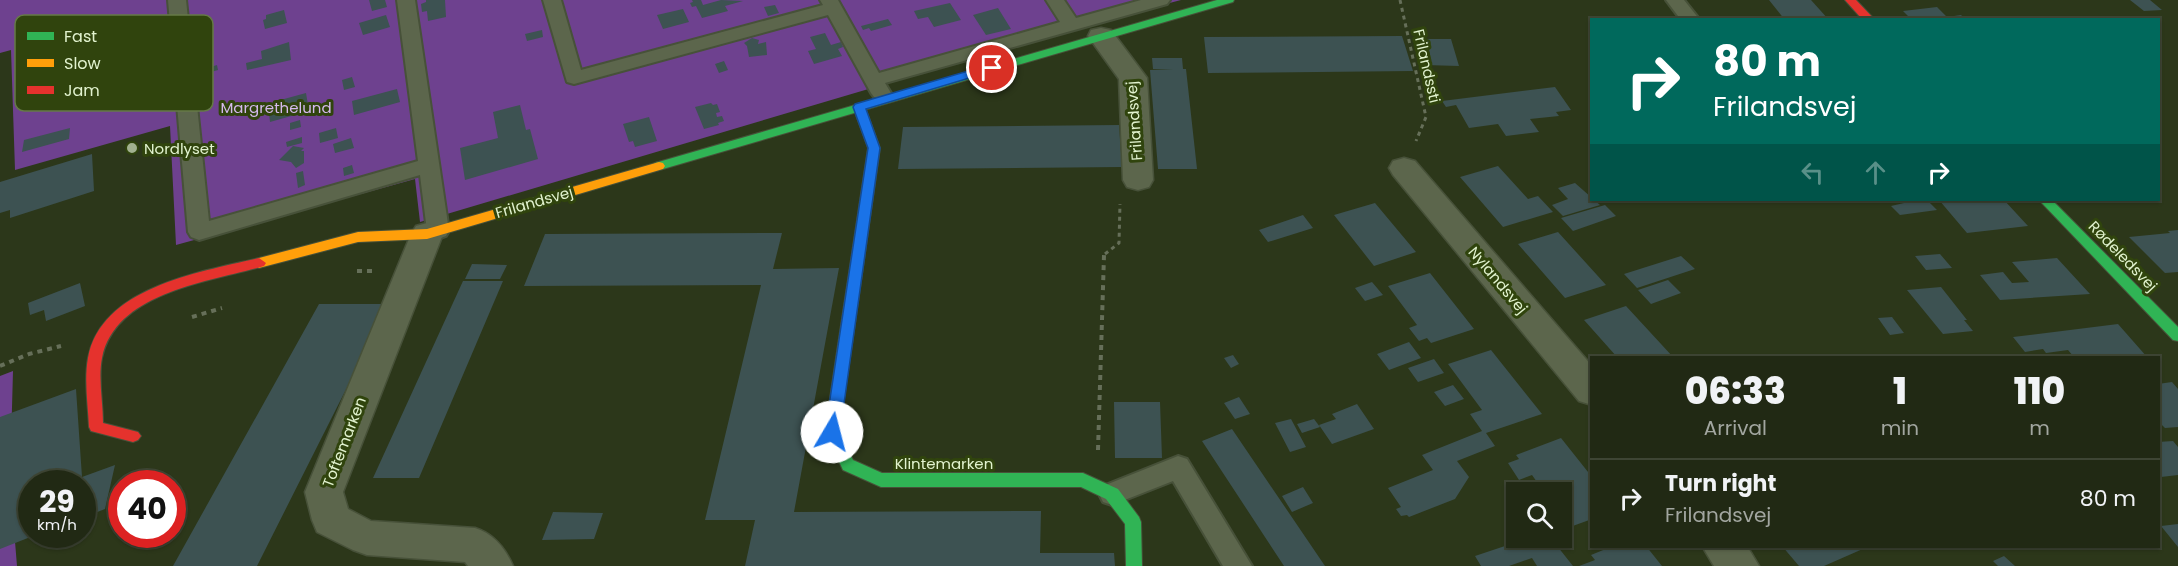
<!DOCTYPE html>
<meta charset="utf-8">
<style>
body{margin:0;font-family:Poppins,sans-serif;background:#2d3522;color:#f1f3f6;height:100vh;display:flex;flex-direction:column;font-size:22px;white-space:nowrap}
*{box-sizing:border-box;margin:0}
p{font-size:20px;color:#a2a6a0}
.icon{flex:none;width:33px;height:33px;fill:none;stroke:currentColor;stroke-width:2;stroke-linecap:round;stroke-linejoin:round}
.map{position:relative;flex:1;overflow:hidden}
.details{position:absolute;left:1590px;top:356px;width:570px;height:192px;display:flex;flex-direction:column;background:#212914;border-radius:0px;box-shadow:0 2px 4px #0004,0 0 0 2px #3e4534}
.details>*{flex:none}
.hud{position:absolute;left:1590px;top:18px;width:570px;height:183px;border-radius:0px;box-shadow:0 2px 4px #0004,0 0 0 2px #3e4534;background:#00695c;color:#fff;overflow:hidden}
.fabs{position:absolute;left:1506px;top:482px;display:grid;gap:12px}
.fabs a{display:grid;place-items:center;width:66px;height:66px;border-radius:0px;background:#212914;box-shadow:0 2px 4px #0004,0 0 0 2px #3e4534;font-size:30px}
.speed{position:absolute;left:18px;top:470px;display:flex;gap:12px;font-size:30px;font-weight:700;text-align:center}
.speed>*{display:grid;place-content:center;width:78px;height:78px;border-radius:50%;background:#212914;box-shadow:0 2px 4px #0004,0 0 0 2px #3e4534;line-height:1}
.speed small{font-size:15px;font-weight:400}
.speed .limit{border:9px solid #d22;background:#fff;color:#111}
.pin{position:absolute;display:grid;place-items:center;width:51px;height:51px;color:#fff;margin:-26px;border:3px solid #fff;border-radius:50%;box-shadow:0 2px 6px #0007}
.me{position:absolute;width:66px;margin:-33px;rotate:8deg;stroke-linejoin:round;filter:drop-shadow(0 0 4px #0008)}
.turn{display:flex;align-items:center;gap:21px;height:126px;padding:0 24px;font-size:27px}
.turn .icon{width:78px;height:78px;stroke-width:2.5}
.turn b{display:block;font-size:42px;line-height:51px}
.lanes{display:flex;align-items:center;height:57px;padding:0 24px;background:#0003;justify-content:center;gap:30px;direction:ltr}
.lanes .off{opacity:.35}
.eta{display:flex;justify-content:space-evenly;align-items:center;height:102px;text-align:center}
.eta b{font-size:36px;font-weight:800;line-height:42px}
ul{padding:0;list-style:none}
li{display:flex;align-items:center;gap:18px;height:78px;padding:0 24px;border-top:2px solid #3e4534}
li div{flex:1}
li b{display:block;font-size:22px}
li em{font-style:normal}
.map>svg:first-child{display:block}
.green{fill:#6e418f}
.building{fill:#3d5252}
.lines{fill:none;stroke-linecap:round;stroke-linejoin:round}
.lane-casing{stroke:#475139;stroke-width:4}
.street-casing{stroke:#475139;stroke-width:3}
.fast-casing{stroke:#475139;stroke-width:2}
.slow-casing{stroke:#475139;stroke-width:2}
.jam-casing{stroke:#475139;stroke-width:2}
.path-far1{stroke:#666f59;stroke-width:3;stroke-dasharray:4 4;stroke-linecap:butt}
.path{stroke:#666f59;stroke-width:4;stroke-dasharray:5 5;stroke-linecap:butt}
.lane{fill:#5c664c;fill-rule:evenodd}
.street{fill:#5c664c;fill-rule:evenodd}
.fast{fill:#30b455;fill-rule:evenodd}
.slow{fill:#ff9f0a;fill-rule:evenodd}
.jam{fill:#e5322d;fill-rule:evenodd}
.route{fill:#1a73e8;stroke:#114b97;stroke-width:1.5}
.poi-dot{fill:#a2b190;stroke:#30440d;stroke-width:2}
.labels{text-anchor:middle;dominant-baseline:central;stroke-width:6;stroke-linejoin:round;paint-order:stroke}
.street-label{font-size:15px;fill:#e2f3cf;stroke:#30440d}
.park-label{font-size:15px;fill:#d5baee;stroke:#30440d}
.poi-label{font-size:15px;fill:#e2f3cf;stroke:#30440d;text-anchor:start}
.key{fill:#30440d;stroke:#657947;stroke-width:1.5}
.key-label{font-size:16px;fill:#e2f3cf}
</style>
<div class="map">
<svg width="2178" height="566" viewBox="0 0 2178 566">
<rect width="100%" height="100%" fill="#2c371a"/>
<path class="green" d="M0 0H1181L1071 29 420 222 415 179 176 245 170 126 15 170 11 50 0 53Z
M13 371 10 480 17 566H0V376Z"/>
<path class="building" d="M369 0H385L387 7 372 11Z
M426 0H445L446 17 428 21 427 11 422 12 421 4 426 2Z
M692 0H701L703 5 721 0 743 1 725 6 728 11 702 18 696 6 692 7 690 3 693 2Z
M1769 0H1811L1829 20H1785Z
M2130 0H2150L2162 10 2144 11Z
M950 3 961 20 934 27 928 17 918 19 914 11Z
M775 5 779 13 768 16 764 7Z
M1937 7 1947 17 1961 15 1966 20H1912L1903 11Z
M998 8 1011 29 986 35 973 15Z
M683 9 689 22 663 29 657 15Z
M284 10 287 23 265 29 263 20 266 19V15Z
M386 15 390 27 363 35 359 23Z
M888 19 892 25 871 31 869 28 863 30 861 26Z
M542 30 543 37 527 41 525 34Z
M825 33 831 45 841 42 843 47 838 49 842 56 814 64 808 51 816 49 810 37Z
M1402 36 1413 71 1208 73 1204 37Z
M752 38 759 40 758 44 766 42 767 55 749 57 747 46 744 43Z
M1418 39H1451L1459 66 1425 65Z
M289 42 291 60 247 70 246 63 262 59 261 51Z
M1152 58H1182L1183 69H1186L1197 169H1158L1150 70 1173 69H1153Z
M724 61 728 70 719 73 715 64Z
M217 65 218 70 201 75 200 70Z
M352 77 355 87 344 90 342 80Z
M1555 87 1571 110 1556 112 1559 116 1530 119 1539 132 1506 136 1498 124 1469 128 1456 105 1446 107 1442 101Z
M397 89 400 102 354 115 352 101Z
M306 93 309 111 270 122 269 112 274 110 273 102Z
M711 103 713 105 717 104 720 112 716 113 717 117 722 116 724 121 718 123 719 125 704 129 695 107Z
M520 105 526 130 530 129 538 159 465 180 460 148 498 138 493 112Z
M649 117 657 141 635 147 633 141 629 142 623 124Z
M300 120 301 127 290 130V123Z
M1119 125 1122 167 898 169 903 127Z
M70 128 69 139 22 152 24 140Z
M336 128 338 138 320 143 319 133Z
M302 137V143L287 147 286 142Z
M351 138 354 148 335 153 333 144Z
M293 146 304 148 301 151H304V163L296 168 291 162 279 160Z
M92 154 94 191 10 218V210L0 213V182Z
M352 165 354 173 344 176 343 168Z
M1498 166 1528 199 1538 196 1553 212 1503 227 1460 177Z
M303 171 305 185 298 188 296 173Z
M1575 183 1600 205 1563 216 1552 205 1568 199 1558 188Z
M1902 200H1927L1937 210 1900 215 1891 206 1904 203Z
M1939 200H2004L2028 226 1967 233Z
M1375 203 1416 252 1374 266 1334 215Z
M1605 205 1616 216 1573 231 1561 218Z
M1303 215 1313 228 1268 242 1259 230Z
M2178 230V272L2165 273 2129 237 2170 233 2168 231Z
M1558 232 1606 285 1565 298 1518 244Z
M782 233 773 269 839 268 794 512 1041 511 1040 553H1114L1115 566H745L755 520H705L761 285 524 286 545 234Z
M1940 254 1952 268 1926 270 1915 256Z
M1681 256 1695 269 1637 288 1624 274Z
M2057 258 2090 294 2000 300 1980 275 2003 272 2012 283 2029 282 2012 262Z
M472 264 507 265 500 279H465Z
M1430 273 1474 329 1431 343 1427 338 1419 341 1409 328 1417 325 1388 286Z
M1668 280 1681 293 1651 304 1638 290Z
M463 281H503L419 478H373Z
M1372 282 1383 295 1365 301 1355 288Z
M80 283 85 306 46 321 44 310 30 315 28 303Z
M1941 287 1967 320H1964L1973 331 1943 334 1907 290Z
M319 304H389L257 566H173Z
M1626 306 1673 357H1617L1584 320Z
M1892 317 1904 333 1890 335 1878 318Z
M2118 324 2147 357H2074L2068 350 2046 353 2043 349 2025 352 2013 337Z
M1409 342 1421 358 1389 370 1377 354Z
M1491 350 1542 414 1486 433 1495 446 1457 461 1469 477 1455 499 1409 517 1407 515 1401 516 1396 509 1401 507 1388 488 1433 470 1422 455 1482 431 1470 414 1482 410 1448 364Z
M1233 355 1239 364 1231 368 1224 358Z
M1434 359 1444 373 1418 382 1408 368Z
M2172 382 2178 389V427L2165 428 2158 421V384Z
M1453 385 1464 399 1445 406 1434 392Z
M76 389 82 477 115 465 105 509 82 518V483H32V534H38L0 549V417Z
M1239 397 1250 414 1235 419 1224 403Z
M1114 402H1160L1162 458H1115Z
M1357 404 1374 429 1332 444 1319 425 1336 419 1332 414Z
M1291 419 1306 447 1290 452 1275 423Z
M1314 419 1320 427 1302 433 1297 424Z
M1232 429 1325 566H1284L1202 441Z
M1561 438 1592 477V519L1570 527 1562 515V492H1544L1532 475 1519 480 1508 463 1519 459 1516 455Z
M2173 441 2178 447V475L2161 477 2158 473V442Z
M1303 487 1313 503 1292 512 1282 496Z
M553 512 603 513 594 539 542 540Z
M2178 524V547L2161 526Z
M1532 537H1550L1573 566H1537L1532 558 1509 566H1481L1475 556Z
M1613 546H1646L1662 566H1579L1595 560 1591 555Z
M1782 546H1863L1865 548 1824 566H1799Z
M2004 556 2015 566H1998L1993 561Z"/>
<g class="lines">
<g class="lane-casing">
<path id="lane" d="M168 0H186L209 221 418 161 397 0H415L449 231 446 236 438 239 430 236 427 231 420 175 199 240 191 237 188 232Z
M543 0H561L581 70 823 5 820 0H838L879 73 1060 22 1046 0H1064L1076 18 1141 0H1170L1167 4 885 83 891 93 888 97 881 99 874 97 871 93 828 15 574 84 567 82Z
M1666 0H1684L1700 20H1681Z
M1178 456 1187 459 1252 566H1223L1173 481 1112 505 1103 502 1099 494 1103 486Z"/>
</g>
<g class="street-casing">
<path id="street" d="M1101 28 1111 30 1147 78 1153 180 1149 187 1138 190 1127 187 1123 180 1119 79 1088 36 1091 30Z
M1404 158 1415 161 1592 366V405L1579 401 1393 175 1389 168 1393 161Z
M427 223 438 226 443 234 343 492 348 509 371 521 475 528C494 534 505 548 513 566H468L465 562 367 555 353 550 317 532 312 520 305 492 411 234 416 226Z
M1702 546H1747L1759 566H1714Z"/>
</g>
<g class="fast-casing">
<path id="fast" d="M1217 0H1234L1233 2 663 169H655L653 166 655 163Z
M2039 200H2052L2178 327V341L2173 340Z
M843 352 848 354 850 358 839 432 853 460 882 473H1083L1118 489 1139 517 1141 522 1142 566H1126L1125 524 1106 499 1081 487H881L843 470 825 432 836 358 838 354Z"/>
</g>
<g class="slow-casing">
<path id="slow" d="M859 103 865 107 880 148 850 358 848 362H838L836 358 868 148 853 107Z
M659 162 663 163 665 166 663 169 427 239 358 242 259 268 252 263 259 258 358 232 427 229Z"/>
</g>
<g class="jam-casing">
<path id="jam" d="M1845 0H1856L1875 20H1863Z
M259 258 266 263 264 266C211 282 116 291 102 358 98 378 103 402 103 423L138 432 141 436 138 440 133 442 91 431 89 427C88 405 84 380 88 358 101 287 200 272 259 258Z"/>
</g>
<path class="path-far1" d="M1400 0 1426 117 1416 141
M1105 254 1119 243 1120 204"/>
<path class="path" d="M357 271H376
M192 317 222 308
M0 366 29 354 61 346
M1098 450 1104 255 1107 252"/>
<use href="#lane" class="lane"/>
<use href="#street" class="street"/>
<use href="#fast" class="fast"/>
<use href="#slow" class="slow"/>
<use href="#jam" class="jam"/>
</g>
<path class="route" d="M992 64 998 68 996 70 866 109 880 148 840 432 838 437 832 438 827 437 825 432 868 148 853 107 855 104Z"/>
<circle class="poi-dot" cx="132" cy="148" r="6"/>
<g class="labels">
<g class="street-label">
<text transform="translate(1427 66) rotate(77)">Frilandssti</text>
<text transform="translate(1134 121) rotate(-94)">Frilandsvej</text>
<text transform="translate(534 202) rotate(-16)">Frilandsvej</text>
<text transform="translate(2123 256) rotate(46)">Rødeledsvej</text>
<text transform="translate(1498 280) rotate(50)">Nylandsvej</text>
<text transform="translate(344 442) rotate(-69)">Toftemarken</text>
<text x="944" y="463">Klintemarken</text>
</g>
<g class="park-label">
<text x="276" y="107">Margrethelund</text>
</g>
<g class="poi-label">
<text x="144" y="148">Nordlyset</text>
</g>
</g>
<rect x="15" y="15" width="198" height="96" rx="9" class="key"/>
<rect x="27" y="32" width="27" height="8" fill="#30b455"/>
<rect x="27" y="59" width="27" height="8" fill="#ff9f0a"/>
<rect x="27" y="86" width="27" height="8" fill="#e5322d"/>
<g class="key-label">
<text x="64" y="42">Fast</text>
<text x="64" y="69">Slow</text>
<text x="64" y="96">Jam</text>
</g>
</svg>
<div class="fabs">
<a><svg class="icon" aria-label="search" viewBox="0 0 24 24"><circle cx="10" cy="10" r="6"/><path d="M15 15l6 6"/></svg></a>
</div>
<div class="speed"><div>29<small>km/h</small></div><div class="limit">40</div></div>
<div class="pin" style="left:992px;top:68px;background:#d93025"><svg class="icon" aria-label="arrive" viewBox="0 0 24 24"><path d="M6 21V4h12l-3 4 3 4H6"/></svg></div>
<svg class="me" style="left:832px;top:432px" viewBox="-20 -20 40 40"><circle r="19" fill="#fff"/><path d="M0-13L10 11 0 6-10 11z" fill="#1a73e8"/></svg>
<div class="hud">
<div class="turn"><svg class="icon" aria-label="right" viewBox="0 0 24 24"><path d="M7 20v-9h11M14 6l5 5-5 5"/></svg><div><b>80 m</b>Frilandsvej</div></div>
<div class="lanes"><svg class="icon off" aria-label="left" viewBox="0 0 24 24"><path d="M17 20v-9H6M10 6l-5 5 5 5"/></svg><svg class="icon off" aria-label="ahead" viewBox="0 0 24 24"><path d="M12 20V5M6 11l6-6 6 6"/></svg><svg class="icon" aria-label="right" viewBox="0 0 24 24"><path d="M7 20v-9h11M14 6l5 5-5 5"/></svg></div>
</div>
<section class="details">
<div class="eta">
<div><b>06:33</b><p>Arrival</p></div>
<div><b>1</b><p>min</p></div>
<div><b>110</b><p>m</p></div>
</div>
<ul>
<li><svg class="icon" aria-label="right" viewBox="0 0 24 24"><path d="M7 20v-9h11M14 6l5 5-5 5"/></svg><div><b>Turn right</b><p>Frilandsvej</p></div><em>80 m</em></li>
</ul>
</section>
</div>
